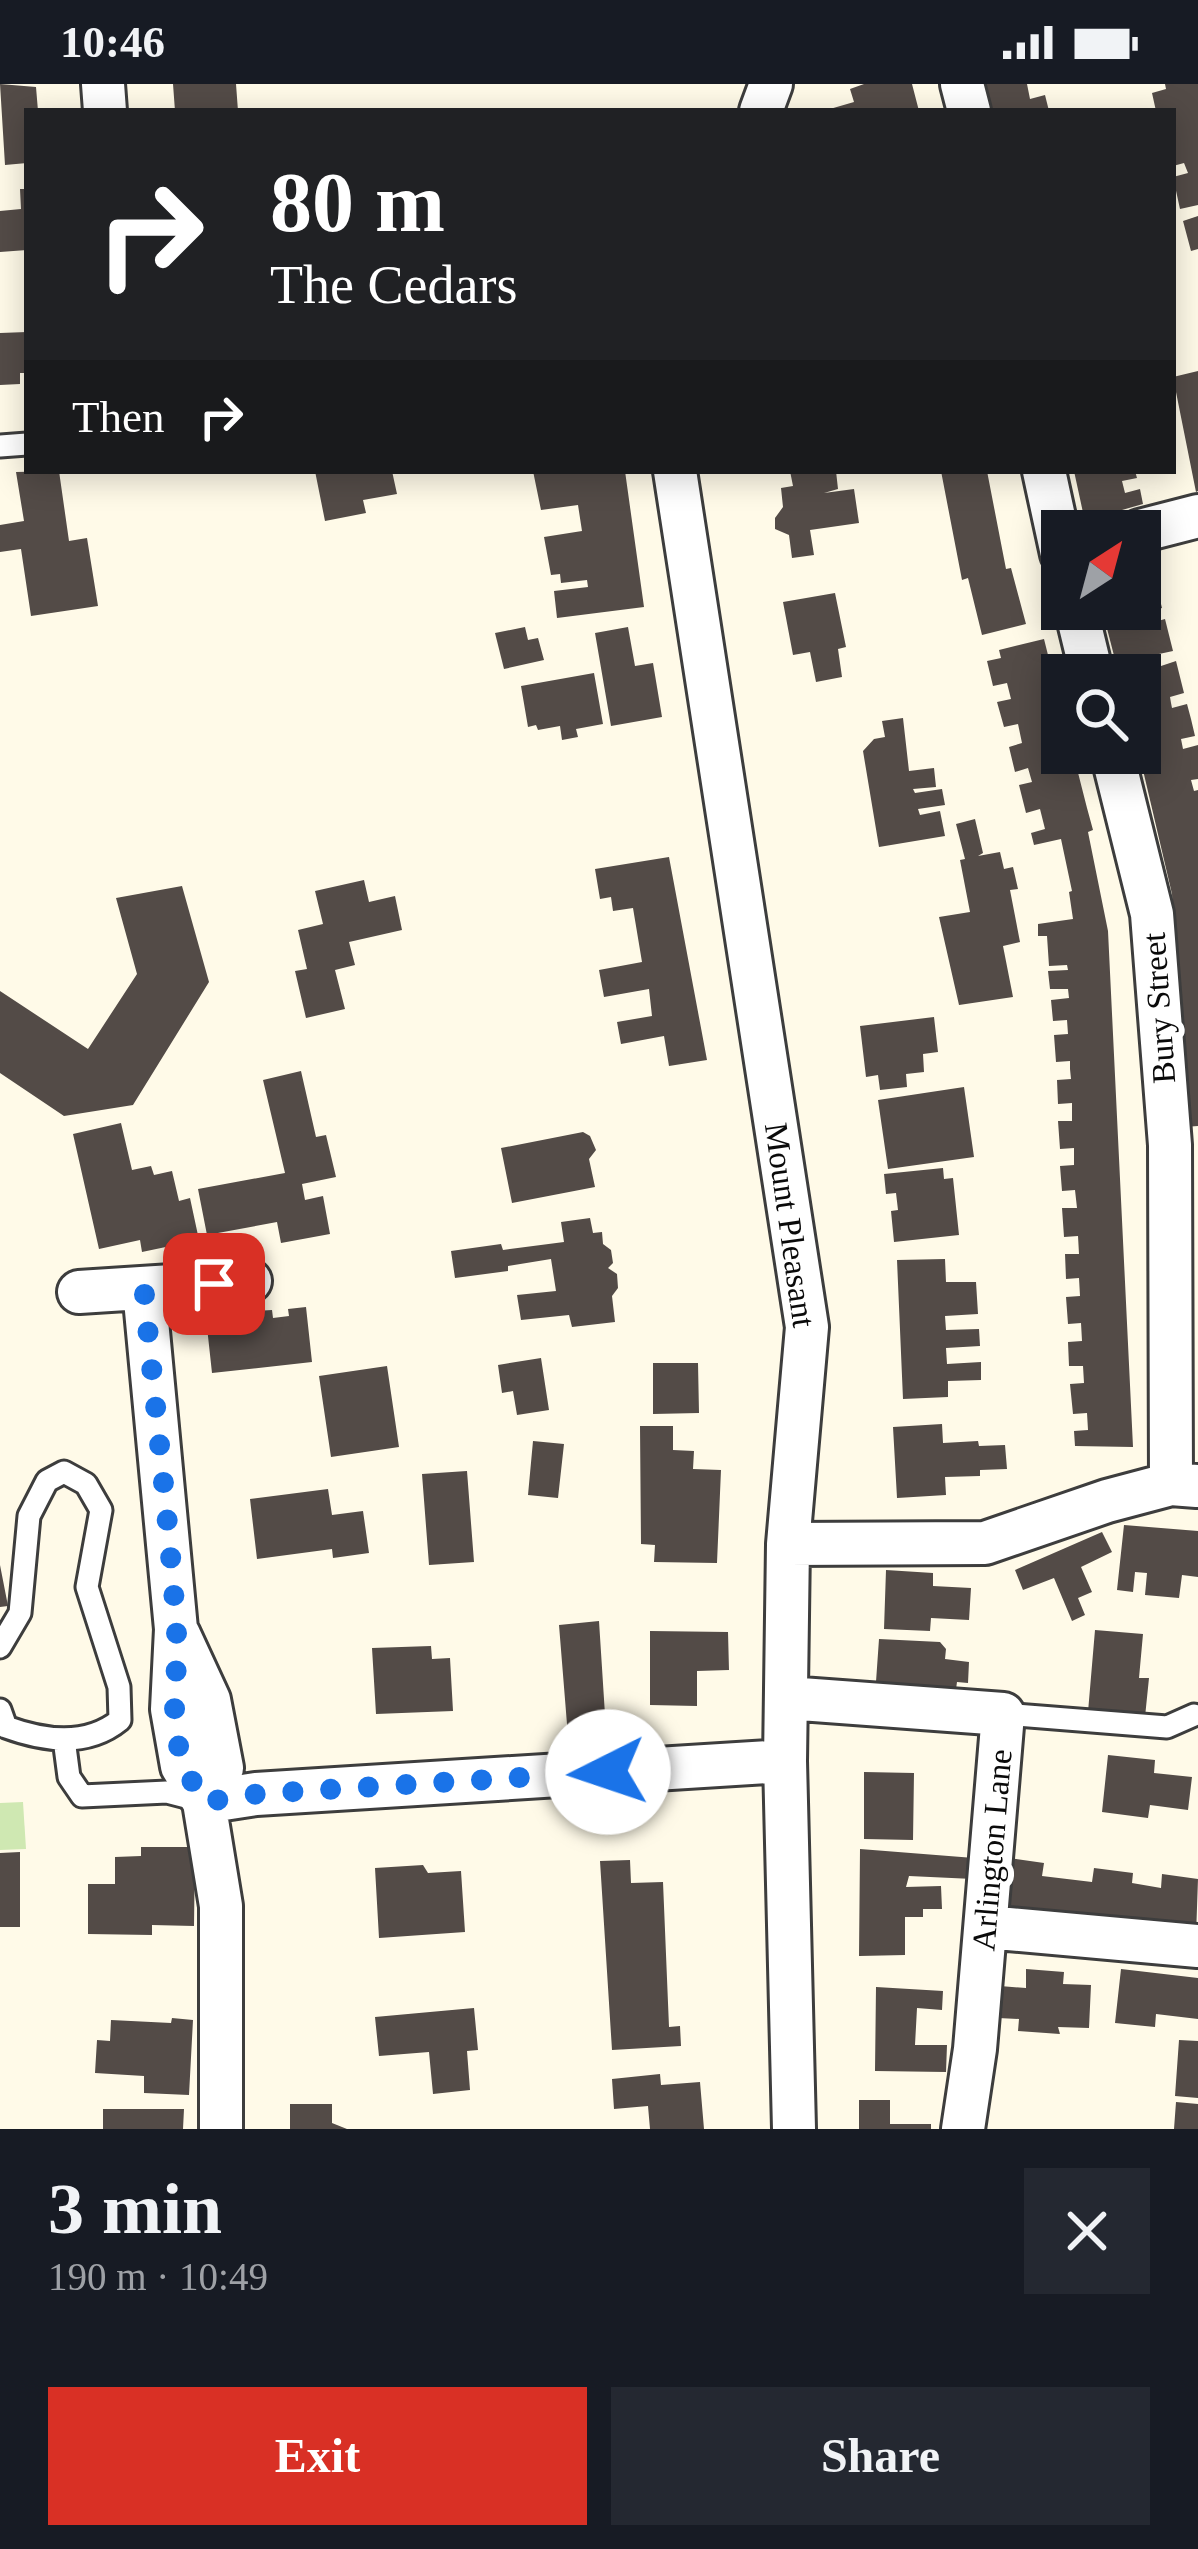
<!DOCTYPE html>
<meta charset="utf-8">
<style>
body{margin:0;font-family:Georgia,serif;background:#242831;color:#f1f3f6;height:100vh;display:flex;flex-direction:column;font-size:45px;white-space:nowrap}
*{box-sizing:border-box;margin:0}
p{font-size:39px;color:#9ea1a6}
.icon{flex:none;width:66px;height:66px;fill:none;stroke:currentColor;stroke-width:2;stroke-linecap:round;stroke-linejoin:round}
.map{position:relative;height:2045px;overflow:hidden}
.panel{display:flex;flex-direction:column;background:#171b24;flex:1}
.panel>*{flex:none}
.hud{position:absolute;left:24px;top:24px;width:1152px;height:366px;border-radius:0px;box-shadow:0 6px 30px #0003;background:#202124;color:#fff;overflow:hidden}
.needle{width:78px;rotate:36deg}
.controls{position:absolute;left:1041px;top:426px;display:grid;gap:24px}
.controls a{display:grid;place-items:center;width:120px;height:120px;border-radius:0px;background:#171b24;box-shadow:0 6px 30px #0003;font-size:60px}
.pin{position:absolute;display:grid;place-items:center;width:102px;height:102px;color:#fff;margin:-51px;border-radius:24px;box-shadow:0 6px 18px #0006}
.me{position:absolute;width:132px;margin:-66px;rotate:266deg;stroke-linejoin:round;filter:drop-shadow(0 0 9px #0008)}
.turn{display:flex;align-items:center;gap:42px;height:252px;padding:0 48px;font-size:54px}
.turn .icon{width:156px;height:156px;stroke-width:2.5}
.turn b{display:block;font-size:84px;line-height:102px}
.then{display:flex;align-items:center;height:114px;padding:0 48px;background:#0003;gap:24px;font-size:45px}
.round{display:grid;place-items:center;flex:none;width:126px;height:126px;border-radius:0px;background:#242831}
.overview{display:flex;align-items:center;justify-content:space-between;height:204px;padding:0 48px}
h1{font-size:72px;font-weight:700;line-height:90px}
.cta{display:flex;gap:24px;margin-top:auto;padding:24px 48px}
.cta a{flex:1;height:138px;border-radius:0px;background:#d93025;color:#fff;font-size:48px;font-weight:700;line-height:138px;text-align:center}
.cta a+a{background:#242831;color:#f1f3f6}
.status{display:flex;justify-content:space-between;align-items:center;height:84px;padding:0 60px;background:#171b24;direction:ltr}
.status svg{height:33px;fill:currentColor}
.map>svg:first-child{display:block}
.green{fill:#cfe8b2}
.building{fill:#534b47}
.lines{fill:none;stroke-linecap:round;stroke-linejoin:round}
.lane-casing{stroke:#3d3d3d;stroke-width:27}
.street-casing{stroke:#3d3d3d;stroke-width:48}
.lane{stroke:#fff;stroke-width:21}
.street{stroke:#fff;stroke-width:42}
.route{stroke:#1a73e8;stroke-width:21;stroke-dasharray:0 37.8}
.labels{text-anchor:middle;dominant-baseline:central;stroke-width:12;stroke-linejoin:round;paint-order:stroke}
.street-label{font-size:33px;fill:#0a0a0a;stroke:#fff}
</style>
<div class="status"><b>10:46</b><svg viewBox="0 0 49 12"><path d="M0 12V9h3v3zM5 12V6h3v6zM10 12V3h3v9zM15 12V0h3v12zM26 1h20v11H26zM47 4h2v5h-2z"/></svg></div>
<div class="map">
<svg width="1198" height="2045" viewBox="0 0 1198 2045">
<rect width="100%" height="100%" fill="#fffae8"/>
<path class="green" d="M23 1718 26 1765 0 1766V1719Z"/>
<path class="building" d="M0 0 36 3 38 27H27V79L5 81Z
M173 0H236L238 27H175Z
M864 0H912L919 27H823L854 18 850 5Z
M982 0H1027L1030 15 1045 11 1049 27H989Z
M1165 0H1198V121L1180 125 1173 93 1188 89 1184 79 1173 82V49L1176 48 1173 27H1156L1152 9 1166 5Z
M20 105H27V166L0 168V127L21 125Z
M1198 132V165L1191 167 1183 137Z
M27 248V289H20V300L0 301V249Z
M1198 287V407L1196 408 1173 293Z
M59 387 69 457 87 454 98 522 31 532 21 465 0 468V441L24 437 16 388Z
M315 387H392L397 410 363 416 366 429 325 437Z
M533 387H625L644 523 557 534 554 507 588 503 587 496 561 499 560 490 551 491 544 453 582 447 578 421 541 426Z
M790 387H836L838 405 824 409 854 405 859 439 810 446 814 471 792 474 789 451 775 445V434L783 423 781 404 793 402Z
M941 387H987L1006 485 1011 484 1026 540 982 551 968 494 962 496Z
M1074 387H1135L1137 394 1122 397 1125 409 1140 405 1143 420 1122 426 1128 447H1087Z
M1154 492 1162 524 1148 528 1149 534 1151 539 1165 535 1173 567 1159 570 1161 582 1176 577 1184 609 1170 613 1171 619 1172 624 1187 620 1191 635 1195 652 1181 655 1183 665 1198 661V695L1191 696 1194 707 1198 706V1042L1184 1043 1172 810 1139 669 1140 591H1119L1102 525H1140V496Z
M835 509 846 563 838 565 842 593 816 598 810 568 793 571 783 518Z
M525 543 528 556 538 554 544 576 504 585 495 549Z
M628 543 635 582 653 579 662 633 611 642 595 549Z
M1044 555 1062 627V669H1073L1087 724 1093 746 1088 748 1108 847 1133 1363 1075 1362 1074 1347 1088 1346 1087 1329 1073 1330 1070 1300 1084 1299 1083 1282H1069L1068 1258 1082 1257 1081 1239 1068 1240 1066 1213 1080 1212 1079 1194 1066 1195 1065 1170H1079L1078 1152 1064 1153 1062 1124H1077L1075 1106 1062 1107 1060 1082 1074 1081V1064L1060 1065 1058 1037H1072V1019L1058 1020 1057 996 1071 995 1070 985V977L1056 978 1054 951 1068 950 1067 936 1053 937 1051 916 1069 914 1068 905H1050L1048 887 1068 886 1067 881 1049 882 1047 852H1038V840L1073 835 1069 808 1072 807 1061 755 1034 761 1031 749 1045 745 1040 725 1026 729 1019 701 1032 698 1028 684 1015 688 1009 663 1022 659 1018 640 1004 643 997 618 1011 615 1007 599 993 602 987 577 1001 574 999 566Z
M594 589 603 640 576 645 578 653 562 656 560 642 538 646 536 641 528 643 521 602Z
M903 634 909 687 934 684 936 703 913 705 915 709 942 705 945 721 918 725 920 731 940 727 945 752 879 763 863 667 874 655 885 653 882 637Z
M975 735 983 769 978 772 1000 768 1004 785 1013 783 1018 805 1010 806 1020 858 1003 862 1013 913 959 921 939 833 970 828 960 776 965 775 956 740Z
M669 773 707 976 669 982 664 952 621 960 617 938 652 932 649 905 604 913 599 886 642 878 633 824 613 827 611 813 600 815 595 785Z
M364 796 369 818 395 812 402 846 349 858 355 881 335 886 345 925 306 934 295 887 307 885 298 846 323 840 315 807Z
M182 802 209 898 133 1021 64 1032 0 989V907L88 965 137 890 116 814Z
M934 933 938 968 923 970 924 988 906 990 907 1003 880 1006 878 991 866 993 860 942Z
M301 987 316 1053 326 1051 336 1093 302 1100 305 1116 323 1112 330 1150 281 1159 277 1138 207 1151 198 1105 285 1089 263 996Z
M964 1003 974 1073 888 1085 878 1016Z
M121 1039 132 1086 151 1082 154 1091 172 1087 179 1117 190 1114 199 1156 142 1168 140 1156 99 1165 73 1050Z
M583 1048 590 1052 596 1066 589 1075 595 1103 512 1119 501 1064Z
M943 1084 944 1095 953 1094 959 1151 894 1158 891 1127 898 1126 896 1109 886 1110 884 1090Z
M590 1134 593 1149 602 1148 603 1160 611 1166 613 1179 608 1184 617 1190 618 1204 612 1212 615 1238 572 1243 569 1231 521 1236 517 1211 556 1207 551 1175 508 1182V1187L455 1194 451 1167 501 1160 503 1166 564 1158 561 1138Z
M945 1175 946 1198H976L978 1230 945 1232 946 1246 979 1245 980 1262 946 1264 947 1280 981 1278V1296L948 1297V1313L903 1315 897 1176Z
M306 1223 312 1278 212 1289 207 1243 225 1242 224 1233 237 1232 238 1240 256 1238 255 1227 272 1226 273 1234 289 1232 288 1225Z
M541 1274 549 1326 517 1331 513 1307 502 1309 498 1281Z
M653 1279H698L699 1329 653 1330Z
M387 1282 399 1363 331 1373 319 1292Z
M942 1340 943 1359 978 1357 979 1362 1005 1361 1007 1385 980 1386V1392L945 1393 946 1411 897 1414 893 1343Z
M640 1342H673V1366L694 1367 693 1385 721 1386 717 1479 654 1478 655 1461 641 1460Z
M533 1357 564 1360 558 1414 528 1411Z
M467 1387 474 1478 429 1481 422 1390Z
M328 1405 332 1431 363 1427 369 1469 333 1474 332 1465 257 1475 250 1415Z
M1124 1441 1198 1447V1493L1182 1491 1179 1514 1145 1511 1147 1489 1135 1488 1133 1508 1117 1506Z
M1102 1448 1112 1468 1081 1483 1092 1508 1078 1514 1085 1531 1072 1537 1054 1494 1023 1506 1015 1486Z
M0 1481 8 1522 0 1523Z
M886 1486 933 1489V1502L971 1504 969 1536 931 1534 930 1547 884 1545Z
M599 1537 607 1662 569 1665 559 1541Z
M1095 1546 1143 1550 1139 1594H1149L1145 1633 1088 1628Z
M650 1547 728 1548 729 1586 697 1587V1622L650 1621Z
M879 1555 940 1558 946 1565 945 1575 969 1578 968 1599 957 1598 954 1620 875 1612Z
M431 1562 432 1575 450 1574 453 1627 376 1630 372 1564Z
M1108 1671 1155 1676 1154 1689 1192 1693 1188 1726 1150 1721 1148 1734 1102 1728Z
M864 1688 914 1689 913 1756 864 1755Z
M141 1763H195L194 1842 152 1841V1851L88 1850V1800H115V1773L141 1772Z
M860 1765 974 1774 973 1795 909 1792 906 1803 941 1802 942 1825H923V1833H905V1871L859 1872Z
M20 1768V1843H0V1769Z
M1002 1773 1044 1779 1042 1792 1092 1798 1094 1784 1133 1789 1132 1799 1161 1804 1162 1790 1198 1795 1196 1852 1128 1834 1126 1846 1085 1832 1036 1826 1035 1835 995 1831Z
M630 1776 631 1799 663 1798 669 1943 680 1942 681 1962 612 1966 600 1777Z
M423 1781 428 1789 461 1787 465 1848 379 1854 375 1784Z
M1026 1885 1064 1888 1063 1900 1091 1901 1089 1944 1058 1943 1060 1950 1018 1947 1019 1935 998 1934 1000 1902 1026 1904Z
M1121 1885 1198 1894V1935L1156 1930 1155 1943 1115 1939Z
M876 1903 943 1907 942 1926 917 1924 915 1961H947L946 1988 875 1987Z
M474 1924 478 1966 467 1967 470 2006 433 2010 429 1968 379 1972 375 1933Z
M172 1934 193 1936 189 2011 144 2009V1992L95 1989 97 1956 110 1957 111 1936 171 1939Z
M1179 1956 1198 1957V2014L1175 2012Z
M660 1990 661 2001 700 1998 704 2045H650L648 2022 614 2025 612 1995Z
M859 2016H890V2040H931V2045H859Z
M1176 2018 1198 2020V2045H1174Z
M290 2020H332V2039L347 2045H290Z
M103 2025H184L183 2045H103Z"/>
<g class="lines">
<g class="lane-casing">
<path id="lane" d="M0 362 27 360
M0 1563 20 1529 29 1432 47 1397 64 1388 86 1400 101 1426 87 1503 119 1603 120 1636C87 1663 44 1657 6 1643L0 1626
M1003 1630 1167 1643 1194 1631
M64 1655 69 1693 82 1712 167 1708 198 1716"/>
</g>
<g class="street-casing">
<path id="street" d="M103 0 105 27
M962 0 969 27
M761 27 771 0
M675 387 807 1243 788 1460 785 1677 794 2045
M1044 387 1062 470
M1140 447 1198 432
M1076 525 1092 591
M1112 669 1152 830 1170 1061 1171 1400
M144 1205 176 1545 172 1625 182 1682 204 1718 221 1822V2045
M79 1208 250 1197
M788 1460 985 1459 1107 1417 1171 1400 1197 1402
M179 1551 209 1616 222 1684 204 1718
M787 1614 1003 1630 975 1965 963 2045
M204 1718 256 1710 785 1677
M986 1843 1198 1862"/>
</g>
<use href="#lane" class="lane"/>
<use href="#street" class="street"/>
</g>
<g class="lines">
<path class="route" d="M214 1200 144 1205C154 1316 168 1428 176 1539 181 1615 158 1646 204 1718L256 1710 608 1688"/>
</g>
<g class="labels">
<g class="street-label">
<text transform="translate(1159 924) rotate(-94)">Bury Street</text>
<text transform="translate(790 1141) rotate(82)">Mount Pleasant</text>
<text transform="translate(992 1766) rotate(-85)">Arlington Lane</text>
</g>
</g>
</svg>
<div class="controls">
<a><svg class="needle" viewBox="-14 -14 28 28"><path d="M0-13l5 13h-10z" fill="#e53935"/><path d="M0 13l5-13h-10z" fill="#9ea1a6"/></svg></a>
<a><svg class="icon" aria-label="search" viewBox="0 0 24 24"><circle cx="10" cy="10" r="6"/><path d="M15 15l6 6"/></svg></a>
</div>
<div class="pin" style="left:214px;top:1200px;background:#d93025"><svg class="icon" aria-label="arrive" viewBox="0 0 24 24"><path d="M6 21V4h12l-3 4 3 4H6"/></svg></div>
<svg class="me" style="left:608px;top:1688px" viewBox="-20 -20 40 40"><circle r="19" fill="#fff"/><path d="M0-13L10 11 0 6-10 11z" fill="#1a73e8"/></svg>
<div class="hud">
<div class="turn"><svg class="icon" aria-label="right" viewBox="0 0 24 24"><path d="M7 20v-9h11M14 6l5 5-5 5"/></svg><div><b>80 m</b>The Cedars</div></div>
<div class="then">Then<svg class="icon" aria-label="right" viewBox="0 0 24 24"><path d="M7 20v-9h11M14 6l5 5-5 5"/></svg></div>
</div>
</div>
<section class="panel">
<div class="overview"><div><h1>3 min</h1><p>190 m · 10:49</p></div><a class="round"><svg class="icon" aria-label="close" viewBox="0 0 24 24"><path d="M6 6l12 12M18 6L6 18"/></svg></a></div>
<div class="cta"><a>Exit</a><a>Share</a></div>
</section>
